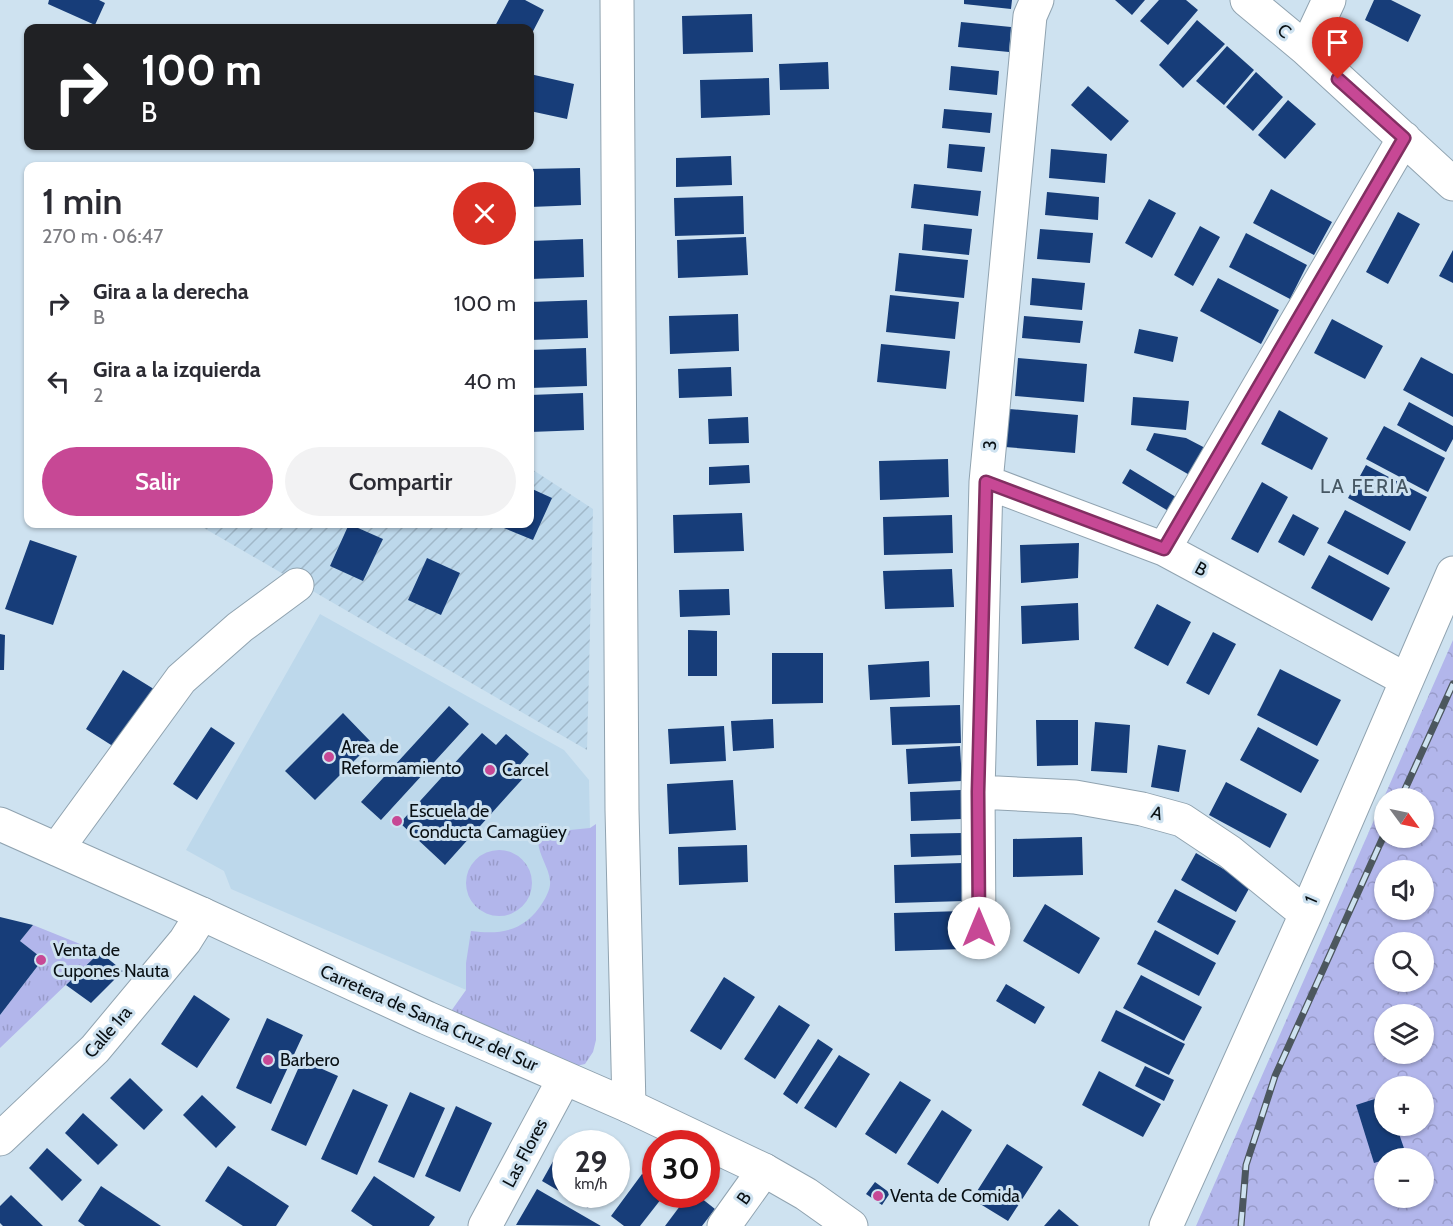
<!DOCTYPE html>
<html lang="es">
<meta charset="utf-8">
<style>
body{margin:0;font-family:Cabin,sans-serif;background:#f2f2f3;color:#2b2b33;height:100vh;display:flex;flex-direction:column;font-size:22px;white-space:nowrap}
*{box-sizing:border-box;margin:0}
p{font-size:20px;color:#7c7c81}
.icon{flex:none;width:33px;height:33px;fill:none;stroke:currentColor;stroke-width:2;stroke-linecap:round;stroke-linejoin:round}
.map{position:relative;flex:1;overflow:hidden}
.side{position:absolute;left:24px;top:162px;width:510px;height:366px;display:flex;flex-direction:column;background:#fff;border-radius:12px;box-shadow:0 2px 4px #0004}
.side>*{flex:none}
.top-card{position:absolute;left:24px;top:24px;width:510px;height:126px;border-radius:12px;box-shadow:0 2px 4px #0004;background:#202124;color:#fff;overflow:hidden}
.needle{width:39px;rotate:123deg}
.buttons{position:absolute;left:1374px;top:788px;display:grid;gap:12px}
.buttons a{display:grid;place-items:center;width:60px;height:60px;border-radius:50%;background:#fff;box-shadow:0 2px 4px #0004;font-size:30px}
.speed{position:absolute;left:552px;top:1130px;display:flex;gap:12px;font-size:30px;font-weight:700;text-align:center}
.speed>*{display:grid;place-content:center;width:78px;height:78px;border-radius:50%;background:#fff;box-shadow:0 2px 4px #0004;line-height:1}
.speed small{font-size:15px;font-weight:400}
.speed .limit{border:9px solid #d22;background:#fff;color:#111}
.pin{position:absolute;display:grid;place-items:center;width:51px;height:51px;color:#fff;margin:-62px -26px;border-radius:50% 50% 50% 0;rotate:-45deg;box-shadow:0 0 6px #0007}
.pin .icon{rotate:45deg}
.me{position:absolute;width:66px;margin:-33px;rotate:0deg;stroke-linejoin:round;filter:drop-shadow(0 0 4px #0008)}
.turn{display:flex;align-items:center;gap:21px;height:126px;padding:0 18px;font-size:27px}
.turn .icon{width:78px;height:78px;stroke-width:2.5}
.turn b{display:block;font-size:42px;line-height:51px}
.round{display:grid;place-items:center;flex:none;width:63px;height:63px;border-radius:32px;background:#f2f2f3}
.summary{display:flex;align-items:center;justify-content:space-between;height:102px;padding:0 18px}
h1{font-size:36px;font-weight:600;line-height:45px}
.action{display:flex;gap:12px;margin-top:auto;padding:12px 18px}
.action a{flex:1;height:69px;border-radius:36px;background:#c74895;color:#fff;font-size:24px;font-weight:600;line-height:69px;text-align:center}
.action a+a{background:#f2f2f3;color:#2b2b33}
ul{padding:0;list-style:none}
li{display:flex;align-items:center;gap:18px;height:78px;padding:0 18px}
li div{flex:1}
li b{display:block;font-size:22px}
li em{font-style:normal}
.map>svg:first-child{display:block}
.built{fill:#bdd8eb}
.industrial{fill:url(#industrial-furrows)}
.grass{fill:url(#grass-tufts)}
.forest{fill:url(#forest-crowns);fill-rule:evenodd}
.building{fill:#173d79}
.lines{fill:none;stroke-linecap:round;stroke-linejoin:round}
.minor-casing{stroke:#90a3b0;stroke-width:35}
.major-casing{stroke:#90a3b0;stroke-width:35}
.minor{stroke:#fff;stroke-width:33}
.major{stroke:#fff;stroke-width:33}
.rail-casing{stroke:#4c575e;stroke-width:7}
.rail{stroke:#cee2f0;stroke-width:4.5;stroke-dasharray:14;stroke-linecap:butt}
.route-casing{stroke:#812f61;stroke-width:15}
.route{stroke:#c74895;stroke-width:10}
.poi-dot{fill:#c74895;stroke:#cee2f0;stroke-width:2}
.labels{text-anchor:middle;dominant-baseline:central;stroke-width:6;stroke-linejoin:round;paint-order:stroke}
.street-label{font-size:18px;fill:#091014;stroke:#cee2f0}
.poi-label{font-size:18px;fill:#091014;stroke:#cee2f0;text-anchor:start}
.neighbourhood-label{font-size:20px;letter-spacing:1.5px;fill:#465763;stroke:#cee2f0}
</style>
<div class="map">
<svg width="1453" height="1226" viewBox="0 0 1453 1226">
<defs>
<pattern id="industrial-furrows" width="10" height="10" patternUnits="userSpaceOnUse" patternTransform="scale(1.5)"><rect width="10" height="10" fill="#bdd8eb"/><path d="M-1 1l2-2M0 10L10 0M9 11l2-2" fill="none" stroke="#a1b8c9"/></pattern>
<pattern id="grass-tufts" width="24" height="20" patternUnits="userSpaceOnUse" patternTransform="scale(1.5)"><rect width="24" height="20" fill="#b2b6eb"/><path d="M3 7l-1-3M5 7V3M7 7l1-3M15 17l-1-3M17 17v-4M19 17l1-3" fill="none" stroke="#989bc9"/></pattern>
<pattern id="forest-crowns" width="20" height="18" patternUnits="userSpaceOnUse" patternTransform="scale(1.5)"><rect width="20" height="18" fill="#b2b6eb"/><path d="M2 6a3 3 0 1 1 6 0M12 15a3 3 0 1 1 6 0" fill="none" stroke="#989bc9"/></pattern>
</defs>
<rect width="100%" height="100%" fill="#cee2f0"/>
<path class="built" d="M320 614 564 750 589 780 593 979 557 1029 231 889 224 871 186 850Z"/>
<path class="industrial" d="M530 468 593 509 587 750 197 524H530Z"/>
<path class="grass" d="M596 824V1040L593 1052 585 1064 576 1066 449 1014 466 990V963L471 931C502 935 525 931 543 902 546 897 551 888 550 881 549 865 533 849 540 833L590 828Z
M466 883a33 33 0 1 1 66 0a33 33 0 1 1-66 0Z
M33 925 100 952 0 1048V1015L43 959 20 941Z"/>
<path class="forest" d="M1453 640V1226H1196ZM1384 798H1424V837H1384ZM1384 870H1424V909H1384ZM1384 942H1424V981H1384ZM1384 1014H1424V1053H1384ZM1384 1086H1424V1125H1384ZM1384 1158H1424V1197H1384Z"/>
<path class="building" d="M49 0H99L105 3 95 25 48 4Z
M509 0H525L544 10 530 37V28H494Z
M964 0H1012L1011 9 964 4Z
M1115 0H1145L1132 15Z
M1159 0H1186L1198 10 1168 45 1140 21Z
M1374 0H1391L1421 15 1408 42 1365 20Z
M752 14 753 52 683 54 682 16Z
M1197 20 1225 44 1183 88 1159 65Z
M961 22 1011 27 1009 52 958 47Z
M1227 46 1254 70 1224 105 1196 81Z
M828 62 829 89 780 90 779 64Z
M951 66 999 71 997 95 949 90Z
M1256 72 1283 97 1253 131 1226 107Z
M530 74 574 84 567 119 530 111Z
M769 78 770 115 701 118 700 80Z
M1088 86 1129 121 1111 141 1071 105Z
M1288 100 1316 124 1285 159 1258 135Z
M944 109 992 113 990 133 942 128Z
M949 144 985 147 982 172 947 168Z
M1051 149 1107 154 1105 183 1049 178Z
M731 156 732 185 676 187V158Z
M580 168 581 205 530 207V169Z
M914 184 981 191 978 216 911 208Z
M1271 189 1332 222 1314 255 1253 223Z
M1047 192 1099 197 1098 220 1045 215Z
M743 196 744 234 675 236 674 198Z
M1149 199 1176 213 1152 258 1125 243Z
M1398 212 1420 224 1388 284 1366 272Z
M924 224 972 229 969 255 922 250Z
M1200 226 1220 237 1193 286 1174 275Z
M1040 229 1093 233 1090 263 1037 259Z
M1246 233 1307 265 1290 299 1229 267Z
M746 237 748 275 678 278 677 240Z
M583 239 584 277 530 279V241Z
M1453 250V283L1439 276Z
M899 253 968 260 964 298 895 291Z
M1032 278 1085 283 1082 310 1030 305Z
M1218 278 1279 310 1261 344 1200 311Z
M890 295 959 302 955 339 886 332Z
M587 300 588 338 530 340V302Z
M738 314 739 351 670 354 669 316Z
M1024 316 1083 321 1080 343 1022 338Z
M1332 319 1383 346 1365 379 1314 353Z
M1139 329 1178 337 1173 362 1134 353Z
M881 344 950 351 946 389 877 382Z
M586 348 587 386 530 388V350Z
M1421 357 1453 374V417L1403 390Z
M1018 358 1087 364 1084 402 1015 396Z
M731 367 732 396 679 398 678 369Z
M583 393 584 430 530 432V395Z
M1133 397 1189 401 1186 430 1131 425Z
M1409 402 1453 426V439L1446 452 1397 425Z
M1009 409 1078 415 1075 453 1005 447Z
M1279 410 1328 438 1312 470 1261 444Z
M748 417 749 443 709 444 708 419Z
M1384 426 1445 458 1428 492 1366 459Z
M1154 433 1186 438 1209 450 1193 477 1146 450Z
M948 459 949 497 880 500 879 461Z
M749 465 750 483 709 485V467Z
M1366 465 1427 497 1410 531 1348 498Z
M1130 469 1179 499 1170 512 1122 483Z
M1262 482 1288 497 1258 553 1231 539Z
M530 488 552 498 533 540 499 526 500 524H530Z
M1345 510 1406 542 1388 575 1327 543Z
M742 513 744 551 674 553 673 515Z
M1293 514 1319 528 1304 556 1278 542Z
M952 515 953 553 884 555 883 517Z
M349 524 383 539 363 581 330 566Z
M30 540 77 556 53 625 5 609Z
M1079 543 1078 578 1021 583 1020 545Z
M1329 555 1390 588 1372 621 1311 588Z
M427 558 460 573 441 615 408 600Z
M952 569 954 607 885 609 883 571Z
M729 589 730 615 680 617 679 590Z
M1078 603 1079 640 1022 644 1021 606Z
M1157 604 1191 622 1168 666 1134 648Z
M688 630 717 631V676H688Z
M1213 632 1236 644 1209 695 1186 683Z
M0 634 5 635 4 670H0Z
M772 653H823V703L772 704Z
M929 661 930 697 870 700 868 665Z
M1280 669 1341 700 1317 746 1257 715Z
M123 670 157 691 119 750 86 729Z
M960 705 961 743 892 745 890 707Z
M449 706 469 724 381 820 361 802Z
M343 713 372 743 315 800 285 771Z
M773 719 774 748 733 751 731 721Z
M1036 720H1078V765L1037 766Z
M1095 722 1130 725 1127 773 1091 771Z
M724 726 726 761 670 764 668 729Z
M211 727 235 743 197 800 173 784Z
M1258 727 1319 760 1301 793 1240 760Z
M482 733 496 745 506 734 529 754 519 766 527 774 445 865 400 823Z
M1158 745 1186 750 1179 792 1151 787Z
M960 746 962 781 908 784 906 749Z
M733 780 736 830 669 834 667 784Z
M1226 782 1287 814 1270 848 1209 815Z
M961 790 962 819 911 821 910 792Z
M962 833 963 855 911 857 910 834Z
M1082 837 1083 875 1013 877V839Z
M747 845 748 882 679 885 678 847Z
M1196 853 1251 885 1236 912 1181 880Z
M963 863 965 901 895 903 894 865Z
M1175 889 1236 921 1218 955 1157 922Z
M1045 904 1100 938 1079 974 1023 941Z
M963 911 964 949 895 951 894 913Z
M0 917 33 925 20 941 43 959 0 1015Z
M1155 930 1216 963 1199 996 1137 964Z
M100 952 123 971 91 1003 66 985Z
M1141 975 1202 1007 1184 1041 1123 1008Z
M724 977 755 997 721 1050 690 1031Z
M1006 984 1045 1007 1035 1024 996 1001Z
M194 995 230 1019 197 1068 161 1044Z
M779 1005 810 1025 775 1079 744 1059Z
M1116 1010 1185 1044 1169 1075 1101 1041Z
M267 1018 303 1035 271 1104 236 1088Z
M818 1039 833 1049 797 1104 783 1094Z
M839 1055 870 1074 836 1128 804 1108Z
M302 1060 338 1076 306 1146 271 1130Z
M1145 1066 1174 1080 1164 1101 1135 1086Z
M1099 1071 1161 1104 1143 1137 1082 1105Z
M130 1078 163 1110 144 1130 110 1098Z
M900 1081 931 1100 896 1154 865 1134Z
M353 1089 388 1105 357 1175 321 1159Z
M410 1092 445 1108 414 1178 378 1162Z
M202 1095 236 1127 216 1148 183 1115Z
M1384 1096V1125H1396L1406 1154 1384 1158V1160L1374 1163 1356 1105Z
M456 1106 492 1123 460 1192 425 1176Z
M942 1110 972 1130 938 1184 907 1164Z
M83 1113 118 1145 98 1165 65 1133Z
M1007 1144 1043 1167 1008 1221 972 1199Z
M561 1147 566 1149V1194H596L588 1208 542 1181Z
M47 1148 82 1180 62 1201 29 1168Z
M228 1166 289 1206 276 1226H243L205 1201Z
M642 1174 656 1184V1194H665L640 1226H624L611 1216Z
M374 1176 435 1217 429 1226H373L351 1211Z
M875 1182 890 1193 882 1205 866 1194Z
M101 1186 161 1226H85L78 1221Z
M537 1189 601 1226 516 1225Z
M689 1194H696L715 1209 702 1226H665Z
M11 1195 43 1226H3L0 1223V1206Z
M1059 1209 1079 1226H1044Z"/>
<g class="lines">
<g class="minor-casing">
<path id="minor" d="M617 0 622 810 629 1106
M1247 0 1306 49 1453 184
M1306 49 1329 0
M986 482 1164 549 1405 679
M1164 549 1404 138
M978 792 1075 797 1142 809 1182 820 1230 852 1306 914
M57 849 181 679 240 627 297 585
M979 928 978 792 986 482 1030 16 1037 0
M0 1139 95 1049 185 941 202 914
M485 1226 564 1079
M724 1226 764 1170
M1166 1226 1306 914 1453 573"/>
</g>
<g class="major-casing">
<path id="major" d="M0 824 202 914 427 1018 629 1106 764 1170 806 1194 851 1226"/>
</g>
<use href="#minor" class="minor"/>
<use href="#major" class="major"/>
<g class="rail-casing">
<path id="rail" d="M1401 798 1453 684
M1241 1226 1246 1165 1275 1076 1384 835"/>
</g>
<use href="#rail" class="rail"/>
</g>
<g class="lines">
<g class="route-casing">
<path id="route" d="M979 928 978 792 986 482 1164 549 1404 138 1338 79"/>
</g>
<use href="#route" class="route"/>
</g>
<g class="poi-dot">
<circle cx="329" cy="757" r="6"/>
<circle cx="490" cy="770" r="6"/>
<circle cx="397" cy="821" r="6"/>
<circle cx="41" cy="960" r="6"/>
<circle cx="268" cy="1060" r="6"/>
<circle cx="878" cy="1196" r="6"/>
</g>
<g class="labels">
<g class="street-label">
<text transform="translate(1284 31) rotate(40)">C</text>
<text transform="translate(990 445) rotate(-85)">3</text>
<text transform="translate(1201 569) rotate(28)">B</text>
<text transform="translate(1157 813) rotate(16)">A</text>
<text transform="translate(1311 900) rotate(-67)">1</text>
<text transform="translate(429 1018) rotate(24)">Carretera de Santa Cruz del Sur</text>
<text transform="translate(108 1032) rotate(-49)">Calle 1ra</text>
<text transform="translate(525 1153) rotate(-62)">Las Flores</text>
<text transform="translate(744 1198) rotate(-54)">B</text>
</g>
<g class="poi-label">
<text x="341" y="747">Area de<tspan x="341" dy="21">Reformamiento</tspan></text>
<text x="502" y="770">Carcel</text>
<text x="409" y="811">Escuela de<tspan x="409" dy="21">Conducta Camagüey</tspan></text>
<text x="53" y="950">Venta de<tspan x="53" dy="21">Cupones Nauta</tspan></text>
<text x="280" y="1060">Barbero</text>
<text x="890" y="1196">Venta de Comida</text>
</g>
<g class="neighbourhood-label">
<text x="1365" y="486">LA FERIA</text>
</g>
</g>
</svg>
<div class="buttons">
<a><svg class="needle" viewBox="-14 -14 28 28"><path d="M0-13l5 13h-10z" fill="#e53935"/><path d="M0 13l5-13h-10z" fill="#7c7c81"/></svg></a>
<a><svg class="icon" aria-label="sound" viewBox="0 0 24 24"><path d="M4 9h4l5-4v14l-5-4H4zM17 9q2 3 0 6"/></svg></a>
<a><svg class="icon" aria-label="search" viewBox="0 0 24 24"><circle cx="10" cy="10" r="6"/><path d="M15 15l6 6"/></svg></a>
<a><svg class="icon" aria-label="layers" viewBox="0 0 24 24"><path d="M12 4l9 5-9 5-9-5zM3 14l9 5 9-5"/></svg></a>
<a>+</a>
<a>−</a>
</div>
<div class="speed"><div>29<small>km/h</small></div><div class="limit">30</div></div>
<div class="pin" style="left:1338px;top:79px;background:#d93025"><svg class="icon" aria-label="arrive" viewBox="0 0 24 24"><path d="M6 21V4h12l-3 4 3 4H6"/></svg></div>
<svg class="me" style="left:979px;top:928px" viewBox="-20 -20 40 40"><circle r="19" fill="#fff"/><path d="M0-13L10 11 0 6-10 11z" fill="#c74895"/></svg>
<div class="top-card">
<div class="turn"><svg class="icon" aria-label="right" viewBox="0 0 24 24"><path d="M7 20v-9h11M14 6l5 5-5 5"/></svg><div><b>100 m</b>B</div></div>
</div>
<section class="side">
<div class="summary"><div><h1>1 min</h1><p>270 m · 06:47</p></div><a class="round" style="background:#d93025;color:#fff"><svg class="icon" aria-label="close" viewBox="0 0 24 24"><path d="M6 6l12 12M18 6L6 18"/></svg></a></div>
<ul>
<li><svg class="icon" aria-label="right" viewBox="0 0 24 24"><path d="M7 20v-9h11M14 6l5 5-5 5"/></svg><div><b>Gira a la derecha</b><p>B</p></div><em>100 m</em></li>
<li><svg class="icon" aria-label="left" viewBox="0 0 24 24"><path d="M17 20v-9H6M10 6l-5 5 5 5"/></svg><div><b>Gira a la izquierda</b><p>2</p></div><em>40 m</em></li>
</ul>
<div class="action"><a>Salir</a><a>Compartir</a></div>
</section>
</div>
